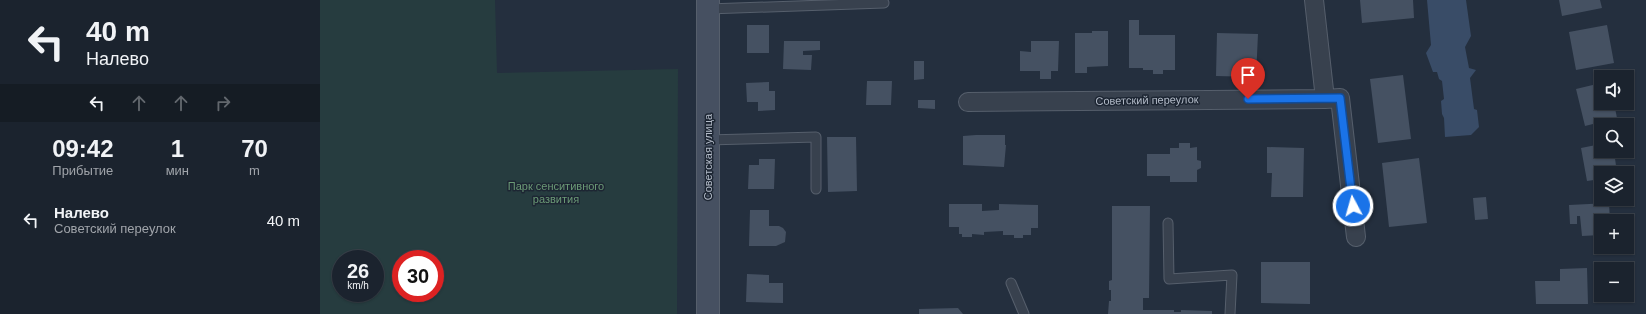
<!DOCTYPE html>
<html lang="ru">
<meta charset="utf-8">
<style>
body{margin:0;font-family:Helvetica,sans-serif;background:#242b36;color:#f1f3f6;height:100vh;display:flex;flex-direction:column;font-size:15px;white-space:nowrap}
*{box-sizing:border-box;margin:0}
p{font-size:13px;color:#a0a4aa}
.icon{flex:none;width:22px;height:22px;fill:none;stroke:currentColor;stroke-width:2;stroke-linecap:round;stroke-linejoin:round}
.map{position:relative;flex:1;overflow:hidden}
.details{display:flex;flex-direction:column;background:#1b232e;width:320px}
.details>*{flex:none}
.guide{background:#1b232e;color:#f1f3f6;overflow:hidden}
.fabs{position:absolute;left:1274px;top:70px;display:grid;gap:8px}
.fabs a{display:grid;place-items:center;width:40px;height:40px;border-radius:0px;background:#1b232e;box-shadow:0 1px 3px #0004,0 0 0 1px #39404a;font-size:20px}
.speed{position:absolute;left:12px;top:250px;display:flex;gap:8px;font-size:20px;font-weight:700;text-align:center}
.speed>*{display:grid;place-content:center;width:52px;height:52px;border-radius:50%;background:#1b232e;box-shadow:0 1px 3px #0004,0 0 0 1px #39404a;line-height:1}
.speed small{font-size:10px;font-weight:400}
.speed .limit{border:6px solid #d22;background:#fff;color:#111}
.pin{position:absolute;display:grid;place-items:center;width:34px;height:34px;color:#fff;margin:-41px -17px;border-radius:50% 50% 50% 0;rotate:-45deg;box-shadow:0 0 4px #0007}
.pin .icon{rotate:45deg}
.me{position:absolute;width:44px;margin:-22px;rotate:354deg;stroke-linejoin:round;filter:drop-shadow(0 0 3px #0008)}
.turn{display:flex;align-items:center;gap:14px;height:84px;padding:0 20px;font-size:18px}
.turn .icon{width:52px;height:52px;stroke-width:2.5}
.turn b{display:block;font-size:28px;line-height:34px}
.lanes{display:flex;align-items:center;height:38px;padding:0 20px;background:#0003;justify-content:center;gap:20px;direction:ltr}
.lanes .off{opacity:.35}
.eta{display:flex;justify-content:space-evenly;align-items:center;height:68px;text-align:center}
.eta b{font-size:24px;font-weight:700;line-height:28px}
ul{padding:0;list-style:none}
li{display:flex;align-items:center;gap:12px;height:60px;padding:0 20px}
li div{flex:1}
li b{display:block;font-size:15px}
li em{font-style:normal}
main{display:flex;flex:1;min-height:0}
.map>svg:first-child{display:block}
.green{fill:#263c3f;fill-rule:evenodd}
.water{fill:#394c67}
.building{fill:#455162}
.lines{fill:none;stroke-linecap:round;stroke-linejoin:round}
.service-casing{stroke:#565f6c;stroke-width:11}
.minor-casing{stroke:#565f6c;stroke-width:20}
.secondary-casing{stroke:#565f6c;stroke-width:24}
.service{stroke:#38414e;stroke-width:9}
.minor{stroke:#38414e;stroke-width:18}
.secondary{stroke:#465061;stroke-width:22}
.route-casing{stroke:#114b97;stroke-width:10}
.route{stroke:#1a73e8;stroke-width:7}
.labels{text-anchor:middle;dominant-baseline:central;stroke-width:3;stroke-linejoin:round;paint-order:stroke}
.street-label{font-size:11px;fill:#b4bcc9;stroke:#1d2633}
.park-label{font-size:11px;fill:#6b9a76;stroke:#1d2633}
</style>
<main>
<section class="details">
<div class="guide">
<div class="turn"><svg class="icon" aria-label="left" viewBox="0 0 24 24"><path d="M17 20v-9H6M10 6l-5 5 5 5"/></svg><div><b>40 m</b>Налево</div></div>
<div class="lanes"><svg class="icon" aria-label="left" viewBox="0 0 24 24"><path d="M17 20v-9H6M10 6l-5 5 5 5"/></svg><svg class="icon off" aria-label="ahead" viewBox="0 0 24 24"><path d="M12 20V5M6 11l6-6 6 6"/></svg><svg class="icon off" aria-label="ahead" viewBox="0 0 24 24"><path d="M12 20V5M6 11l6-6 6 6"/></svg><svg class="icon off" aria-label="right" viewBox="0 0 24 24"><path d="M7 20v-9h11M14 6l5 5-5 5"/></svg></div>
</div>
<div class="eta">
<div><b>09:42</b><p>Прибытие</p></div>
<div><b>1</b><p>мин</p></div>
<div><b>70</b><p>m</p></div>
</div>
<ul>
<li><svg class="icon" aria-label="left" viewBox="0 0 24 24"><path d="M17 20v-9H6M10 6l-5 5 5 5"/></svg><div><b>Налево</b><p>Советский переулок</p></div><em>40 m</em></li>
</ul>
</section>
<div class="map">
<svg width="1326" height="314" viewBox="0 0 1326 314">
<rect width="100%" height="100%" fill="#242f3e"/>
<path class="green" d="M0 0H175L177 73 358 69 357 314H0ZM21 259H55V293H21ZM81 259H115V293H81Z"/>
<path class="water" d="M1107 0H1146L1151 36 1145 47 1149 68 1156 70 1150 78 1154 109 1157 110 1159 127 1151 135 1125 137 1124 118 1122 114 1121 101 1124 99 1122 81 1119 79 1117 72H1113L1106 53 1111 45Z"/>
<path class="building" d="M1040 0H1093L1094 18 1042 23Z
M1239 0H1280L1282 8 1242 16Z
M809 20H819V35H855V70H843V74H833V70H823V68H809Z
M427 25H449V53H427Z
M1287 25 1294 63 1256 70 1249 32Z
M772 31H788V66L767 67V73H755V33H772Z
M897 33 938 34 936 77 896 76Z
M464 41H500V50L483 51V55H492L491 70 463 69Z
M711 41H739L738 71H731V79H720V71H700V51L711 52Z
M594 61H604V79L594 80Z
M1083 75 1091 139 1058 143 1050 79Z
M547 81H572L571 105H546Z
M449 82V91H455V110L438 111V102H427L426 83Z
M1281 83V103H1294L1297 118 1265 126 1256 89Z
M598 100H615V109L598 108Z
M656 135H685V145H686L684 167 643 165V136Z
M507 137H536L537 191 508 192Z
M859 143H870V148L877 147V160L881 161V168L877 170V182H850V176H827V154H850V148H859Z
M1281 144V151H1294L1297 173H1281V179L1267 181 1261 148Z
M947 147 984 148 983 197H951L952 173H947Z
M1099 158 1107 223 1069 227 1062 163Z
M439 159H455L454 189H428L429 165H439Z
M1166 197 1168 219 1155 220 1153 198Z
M1289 203 1290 221H1281V235L1262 236 1260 216H1257V224H1250L1249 205Z
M629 204H662V211L679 210V204L718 205V228H711V235H703V238H694V235H683V231L664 232V235L652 234V237H642V234H639V227H629Z
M792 206H830L829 298H823V310H854V312H861V310L892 311V314H788L789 301H791V290H789V281L792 280Z
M430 210H449V226H459L463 228 466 232 465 242 456 246H429Z
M941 262H990V304L941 303Z
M1267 268 1268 304H1216L1215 281H1240V269Z
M427 274 449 275V283H463V303L426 302Z
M638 308 643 314H599V309Z"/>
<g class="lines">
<g class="service-casing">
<path id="service" d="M388 9 564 3
M387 140 496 137V189
M848 223 849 279 912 275 910 314
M691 283 704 314"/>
</g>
<g class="minor-casing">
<path id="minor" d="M1005 99 1020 98 1036 237
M648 102 1005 99 994 0"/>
</g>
<g class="secondary-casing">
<path id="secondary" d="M388 314V0"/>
</g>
<use href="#service" class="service"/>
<use href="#minor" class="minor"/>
<use href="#secondary" class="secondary"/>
</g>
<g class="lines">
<g class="route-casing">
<path id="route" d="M928 99 1020 98 1033 206"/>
</g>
<use href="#route" class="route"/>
</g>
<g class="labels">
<g class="street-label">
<text transform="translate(827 100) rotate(-1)">Советский переулок</text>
<text transform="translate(388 157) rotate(-90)">Советская улица</text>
</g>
<g class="park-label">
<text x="236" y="186">Парк сенситивного<tspan x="236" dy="13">развития</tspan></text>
</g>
</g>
</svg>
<div class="fabs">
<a><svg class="icon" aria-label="sound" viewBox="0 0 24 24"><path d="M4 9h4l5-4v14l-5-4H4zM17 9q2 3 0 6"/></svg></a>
<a><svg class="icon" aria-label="search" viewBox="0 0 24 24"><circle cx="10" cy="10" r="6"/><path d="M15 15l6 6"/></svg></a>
<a><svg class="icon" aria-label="layers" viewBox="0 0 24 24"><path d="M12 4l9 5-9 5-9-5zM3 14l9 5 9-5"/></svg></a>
<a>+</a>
<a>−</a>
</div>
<div class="speed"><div>26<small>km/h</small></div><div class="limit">30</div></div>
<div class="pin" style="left:928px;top:99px;background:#d93025"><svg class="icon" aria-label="arrive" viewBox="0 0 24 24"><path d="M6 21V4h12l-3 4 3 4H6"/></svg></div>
<svg class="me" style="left:1033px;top:206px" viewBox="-20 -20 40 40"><circle r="17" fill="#1a73e8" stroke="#fff" stroke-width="3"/><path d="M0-11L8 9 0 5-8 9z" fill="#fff"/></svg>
</div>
</main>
